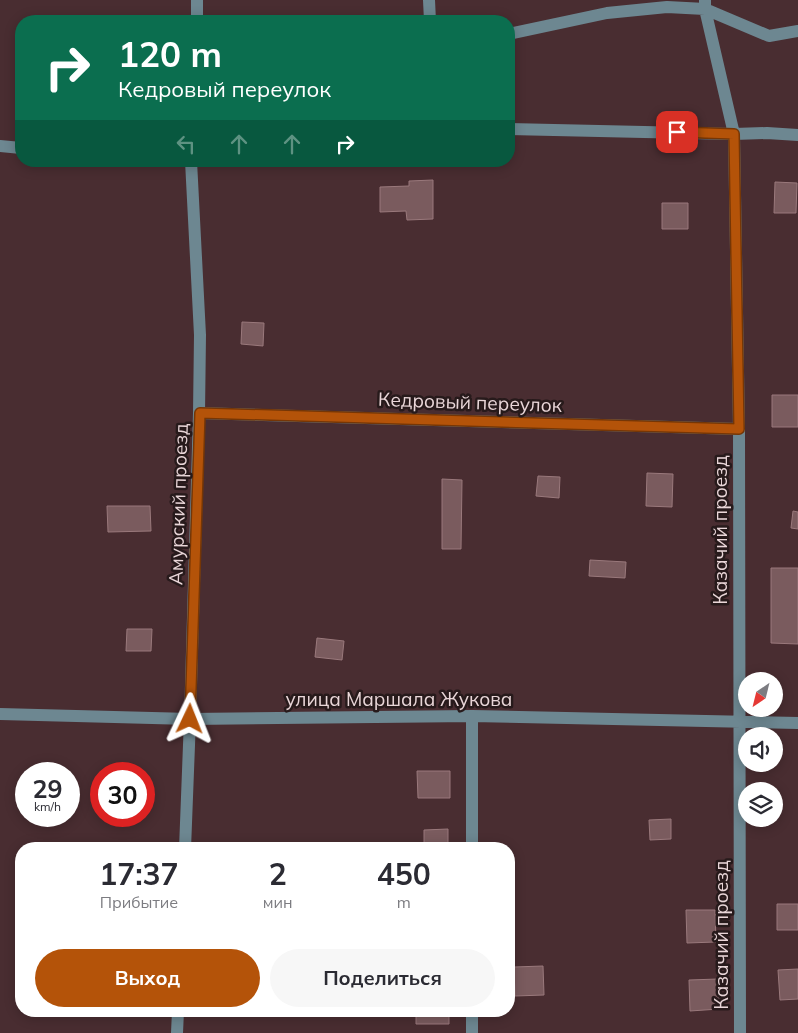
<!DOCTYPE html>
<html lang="ru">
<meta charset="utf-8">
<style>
body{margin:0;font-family:Mulish,sans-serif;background:#f7f7f7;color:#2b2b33;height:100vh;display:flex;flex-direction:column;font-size:19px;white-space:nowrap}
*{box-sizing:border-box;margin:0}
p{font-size:16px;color:#7c7c81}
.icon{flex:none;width:28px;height:28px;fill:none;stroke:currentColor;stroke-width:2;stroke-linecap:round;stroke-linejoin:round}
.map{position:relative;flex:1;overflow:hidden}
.panel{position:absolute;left:15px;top:842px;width:500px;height:175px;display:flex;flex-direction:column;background:#fff;border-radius:20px;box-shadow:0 2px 12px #0003}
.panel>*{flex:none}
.guide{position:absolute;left:15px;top:15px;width:500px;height:152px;border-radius:20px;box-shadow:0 2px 12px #0003;background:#0b6e4f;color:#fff;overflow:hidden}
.needle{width:32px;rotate:215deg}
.buttons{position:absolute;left:738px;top:672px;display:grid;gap:10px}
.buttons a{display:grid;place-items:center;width:45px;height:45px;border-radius:50%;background:#fff;box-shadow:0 2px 12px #0003;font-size:25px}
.speed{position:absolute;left:15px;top:762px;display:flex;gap:10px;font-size:25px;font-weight:700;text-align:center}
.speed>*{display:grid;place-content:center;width:65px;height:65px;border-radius:50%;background:#fff;box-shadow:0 2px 12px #0003;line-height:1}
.speed small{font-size:12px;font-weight:400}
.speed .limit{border:8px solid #d22;background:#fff;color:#111}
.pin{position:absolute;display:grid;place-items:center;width:42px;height:42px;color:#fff;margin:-21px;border-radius:10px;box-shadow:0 2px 8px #0006}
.me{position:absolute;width:55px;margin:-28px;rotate:2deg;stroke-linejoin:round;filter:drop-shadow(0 0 4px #0008)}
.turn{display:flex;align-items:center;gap:18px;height:105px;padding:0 20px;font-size:22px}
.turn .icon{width:65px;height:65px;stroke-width:2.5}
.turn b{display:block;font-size:35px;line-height:42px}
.lanes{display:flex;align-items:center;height:48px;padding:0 20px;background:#0003;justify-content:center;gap:25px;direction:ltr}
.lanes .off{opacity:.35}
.eta{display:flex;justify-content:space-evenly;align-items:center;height:85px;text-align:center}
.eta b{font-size:30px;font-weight:700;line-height:35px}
.action{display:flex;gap:10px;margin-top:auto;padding:10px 20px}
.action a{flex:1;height:58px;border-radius:30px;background:#b45309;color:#fff;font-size:20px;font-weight:700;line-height:58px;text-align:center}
.action a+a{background:#f7f7f7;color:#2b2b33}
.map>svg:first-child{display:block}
.building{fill:#7a5b5e;stroke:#9a797c}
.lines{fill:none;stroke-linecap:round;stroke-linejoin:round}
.minor{stroke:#6d8791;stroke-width:12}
.route-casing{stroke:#753606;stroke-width:12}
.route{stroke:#b45309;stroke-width:9}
.labels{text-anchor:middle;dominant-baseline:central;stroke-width:5;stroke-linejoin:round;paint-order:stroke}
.street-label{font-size:19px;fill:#e9d6d8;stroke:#271a1b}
</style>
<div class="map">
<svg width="798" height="1033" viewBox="0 0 798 1033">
<rect width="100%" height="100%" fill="#492d31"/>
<path class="building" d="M433 180V219L407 220 406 211 380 212V187L409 186V181Z
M775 182 797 183 796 213H774Z
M662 203H688V229H662Z
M242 322 264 323 263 346 241 344Z
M772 395H798V427H772Z
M647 473 673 474 672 507 646 506Z
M538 476 560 477 559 498 536 496Z
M442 479 462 480 461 549H442Z
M107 506H150L151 531 108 532Z
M793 511 798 512V529L791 528Z
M590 560 626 562 625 578 589 576Z
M771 568H798V644L771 643Z
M127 629H152L151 651H126Z
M317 638 344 641 342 660 315 657Z
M417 771H450V798H418Z
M671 819V839L650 840 649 820Z
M448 829V849H424V830Z
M777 904H798V930H777Z
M686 910H715L716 942 687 943Z
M543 966 544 995 515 996 514 967Z
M798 969V999L780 1000 778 970Z
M718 979 719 1009 690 1011 689 980Z
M416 1011H449V1024H416Z"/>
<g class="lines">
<path class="minor" d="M197 0V21
M429 0 430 21
M705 0V9L734 134 739 429 740 1033
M509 34 607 13 667 7 705 9 769 36 798 31
M509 129 734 134 767 133 798 135
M0 146 21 148
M199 413 739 429
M0 714 190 719 472 716 798 723
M472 716V849
M185 849 190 719 199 413 200 335 191 161
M472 1011V1033
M177 1033 178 1011"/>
</g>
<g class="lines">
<g class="route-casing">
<path id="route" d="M190 719 200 413 739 429 734 134 677 132"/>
</g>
<use href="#route" class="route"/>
</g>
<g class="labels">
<g class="street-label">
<text transform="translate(470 402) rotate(2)">Кедровый переулок</text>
<text transform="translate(178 504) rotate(-88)">Амурский проезд</text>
<text transform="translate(720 530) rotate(-90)">Казачий проезд</text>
<text x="399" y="699">улица Маршала Жукова</text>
<text transform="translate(721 935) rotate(-90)">Казачий проезд</text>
</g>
</g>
</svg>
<div class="buttons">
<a><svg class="needle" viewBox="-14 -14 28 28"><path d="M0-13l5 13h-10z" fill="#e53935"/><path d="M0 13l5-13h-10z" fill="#7c7c81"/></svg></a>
<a><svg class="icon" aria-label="sound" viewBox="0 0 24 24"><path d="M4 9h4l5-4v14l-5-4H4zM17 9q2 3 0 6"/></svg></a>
<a><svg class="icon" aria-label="layers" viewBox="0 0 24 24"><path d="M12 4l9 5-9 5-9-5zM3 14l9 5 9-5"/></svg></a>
</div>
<div class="speed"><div>29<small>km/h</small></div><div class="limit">30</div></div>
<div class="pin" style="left:677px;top:132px;background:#d93025"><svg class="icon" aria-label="arrive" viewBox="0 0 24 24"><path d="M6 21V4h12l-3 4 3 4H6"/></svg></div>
<svg class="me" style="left:190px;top:719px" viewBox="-20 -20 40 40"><path d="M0-17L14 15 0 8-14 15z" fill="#b45309" stroke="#fff" stroke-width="4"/></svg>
<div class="guide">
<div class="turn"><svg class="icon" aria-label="right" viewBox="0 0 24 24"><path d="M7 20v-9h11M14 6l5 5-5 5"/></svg><div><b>120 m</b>Кедровый переулок</div></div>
<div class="lanes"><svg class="icon off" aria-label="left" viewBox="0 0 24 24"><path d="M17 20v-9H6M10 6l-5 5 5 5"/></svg><svg class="icon off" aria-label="ahead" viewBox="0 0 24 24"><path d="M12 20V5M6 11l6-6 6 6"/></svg><svg class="icon off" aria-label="ahead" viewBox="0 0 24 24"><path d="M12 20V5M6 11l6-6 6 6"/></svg><svg class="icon" aria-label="right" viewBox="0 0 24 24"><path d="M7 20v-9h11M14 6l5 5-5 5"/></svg></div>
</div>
<section class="panel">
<div class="eta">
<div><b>17:37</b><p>Прибытие</p></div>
<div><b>2</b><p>мин</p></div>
<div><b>450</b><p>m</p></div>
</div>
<div class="action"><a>Выход</a><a>Поделиться</a></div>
</section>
</div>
